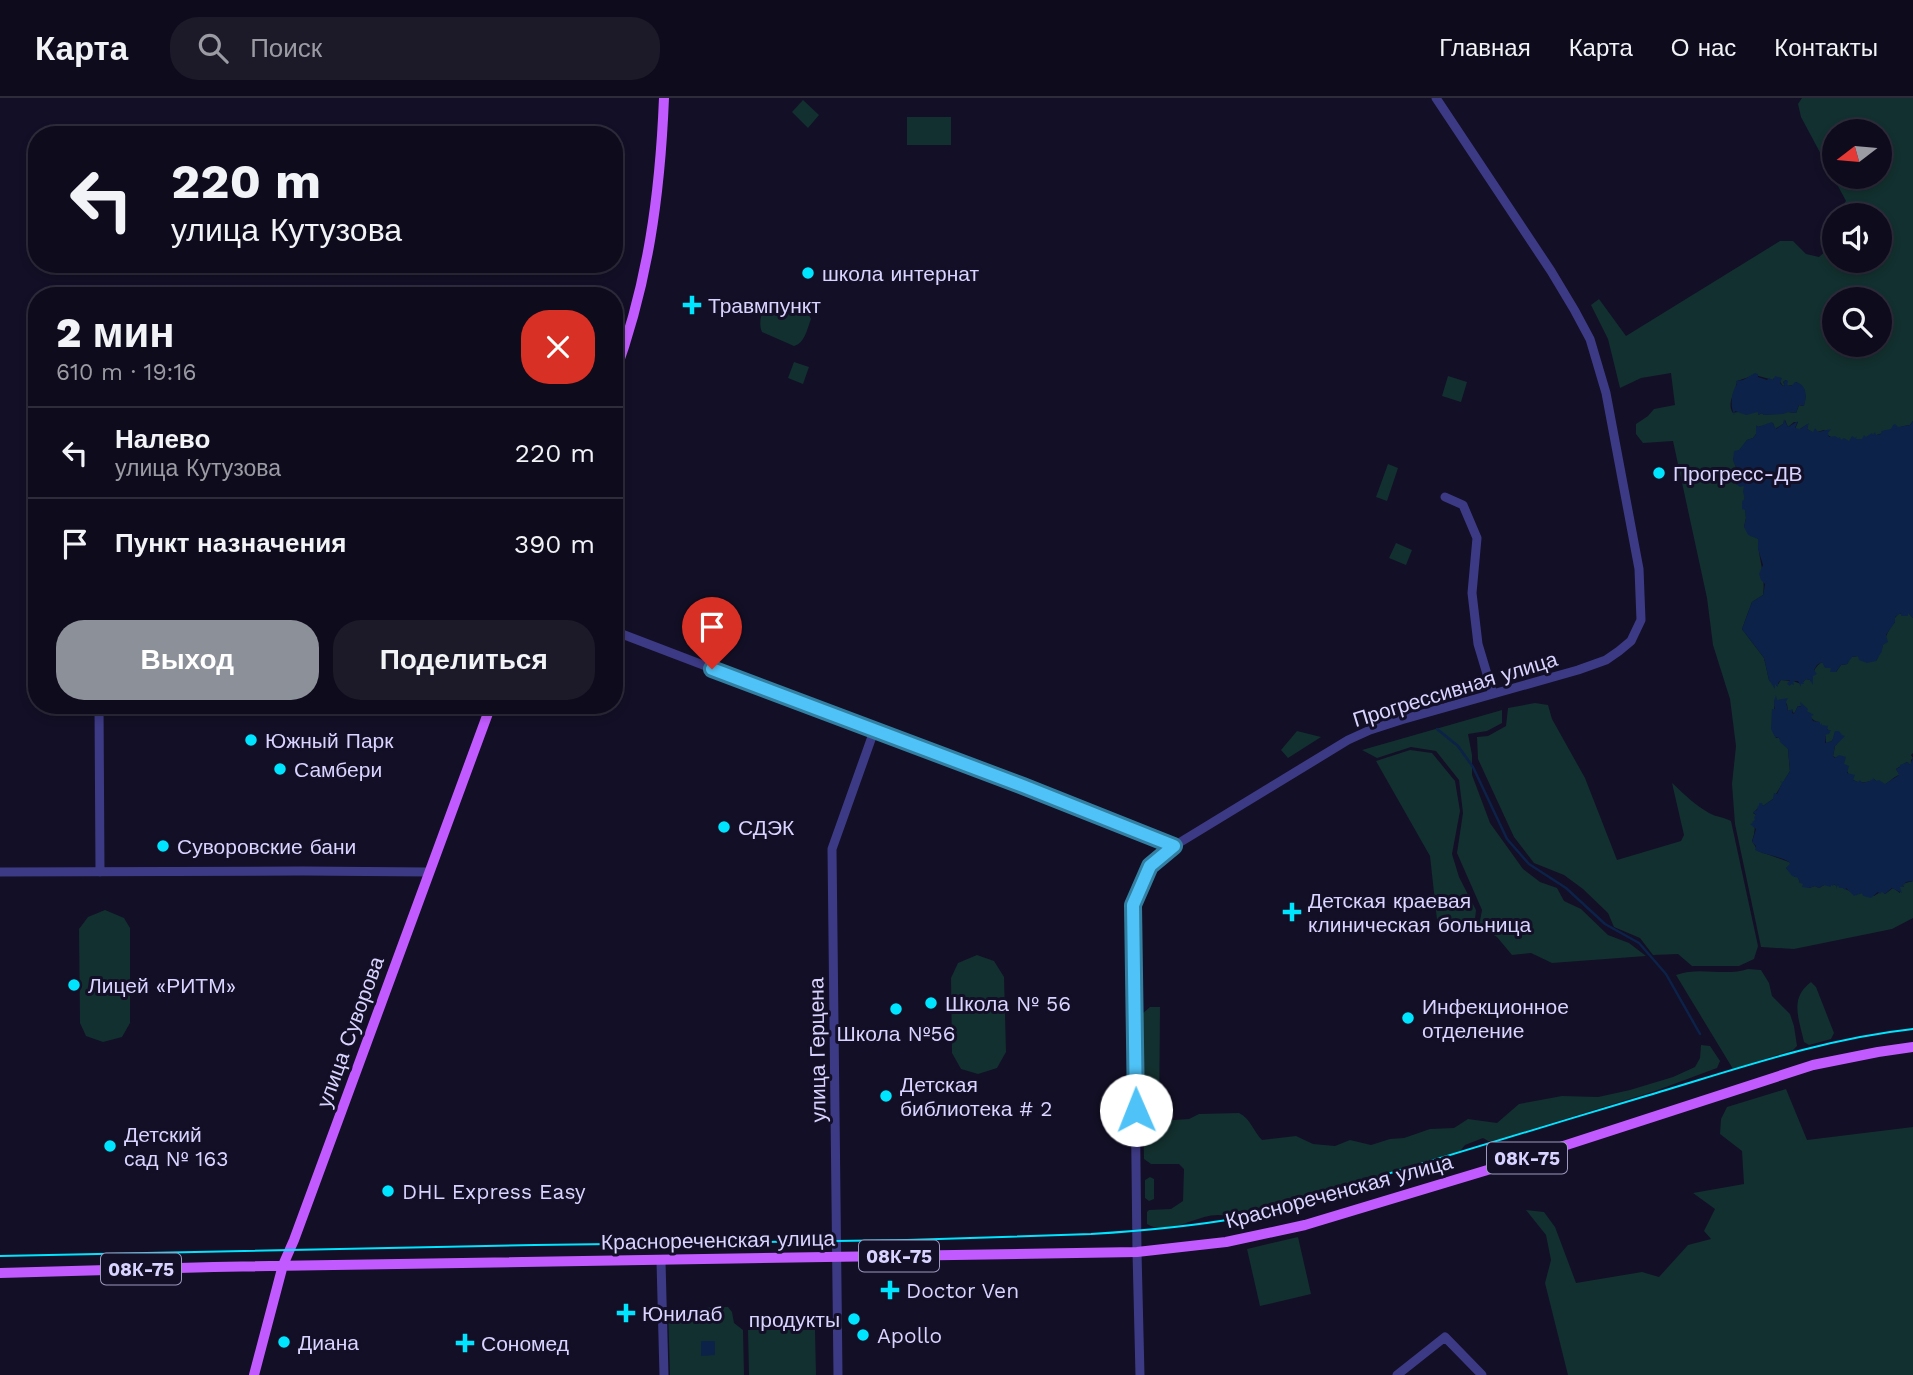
<!DOCTYPE html>
<html lang="ru">
<meta charset="utf-8">
<style>
body{margin:0;font-family:"Work Sans",sans-serif;background:#1c1929;color:#f1f3f6;height:100vh;display:flex;flex-direction:column;font-size:26px;white-space:nowrap}
*{box-sizing:border-box;margin:0}
p{font-size:23px;color:#9b9ba3}
.icon{flex:none;width:38px;height:38px;fill:none;stroke:currentColor;stroke-width:2;stroke-linecap:round;stroke-linejoin:round}
.map{position:relative;flex:1;overflow:hidden}
.side{position:absolute;left:28px;top:189px;width:595px;height:427px;display:flex;flex-direction:column;background:#0e0b1c;border-radius:28px;box-shadow:0 4px 10px #0003,0 0 0 2px #2e2b3b}
.side>*{flex:none}
.hud{position:absolute;left:28px;top:28px;width:595px;height:147px;border-radius:28px;box-shadow:0 4px 10px #0003,0 0 0 2px #2e2b3b;background:#0e0b1c;color:#f1f3f6;overflow:hidden}
.needle{width:46px;rotate:254deg}
.controls{position:absolute;left:1822px;top:21px;display:grid;gap:14px}
.controls a{display:grid;place-items:center;width:70px;height:70px;border-radius:50%;background:#0e0b1c;box-shadow:0 4px 10px #0003,0 0 0 2px #2e2b3b;font-size:35px}
.pin{position:absolute;display:grid;place-items:center;width:60px;height:60px;color:#fff;margin:-72px -30px;border-radius:50% 50% 50% 0;rotate:-45deg;box-shadow:0 0 7px #0007}
.pin .icon{rotate:45deg}
.me{position:absolute;width:77px;margin:-38px;rotate:359deg;stroke-linejoin:round;filter:drop-shadow(0 0 5px #0008)}
.turn{display:flex;align-items:center;gap:24px;height:147px;padding:0 28px;font-size:32px}
.turn .icon{width:91px;height:91px;stroke-width:2.5}
.turn b{display:block;font-size:49px;line-height:60px}
.round{display:grid;place-items:center;flex:none;width:74px;height:74px;border-radius:28px;background:#1c1929}
.headline{display:flex;align-items:center;justify-content:space-between;height:119px;padding:0 28px}
h1{font-size:42px;font-weight:800;line-height:52px}
.cta{display:flex;gap:14px;margin-top:auto;padding:14px 28px}
.cta a{flex:1;height:80px;border-radius:28px;background:#8c9099;color:#fff;font-size:28px;font-weight:800;line-height:80px;text-align:center}
.cta a+a{background:#1c1929;color:#f1f3f6}
ul{padding:0;list-style:none}
li{display:flex;align-items:center;gap:21px;height:91px;padding:0 28px;border-top:2px solid #2e2b3b}
li div{flex:1}
li b{display:block;font-size:26px}
li em{font-style:normal}
header{display:flex;align-items:center;gap:42px;box-sizing:border-box;height:98px;padding:0 35px;background:#0e0b1c;border-bottom:2px solid #2e2b3b}
header strong{font-size:33px}
nav{display:flex;gap:38px;margin-inline-start:auto;font-size:24px}
.search{width:490px;height:63px;background:#1c1929;display:flex;align-items:center;gap:18px;box-sizing:border-box;padding:0 24px;border-radius:28px;color:#9b9ba3;font-size:26px}
.map>svg:first-child{display:block}
.green{fill:#12302f;fill-rule:evenodd}
.water{fill:#0c2248}
.lines{fill:none;stroke-linecap:round;stroke-linejoin:round}
.stream{stroke:#0c2248;stroke-width:2.5}
.minor{stroke:#3d3a85;stroke-width:9}
.major{stroke:#c25bff;stroke-width:10}
.tram{stroke:#00e5ff;stroke-width:2}
.route-casing{stroke:#337fa1;stroke-width:18}
.route{stroke:#4fc3f7;stroke-width:12}
.poi-dot{fill:#00e5ff;stroke:#130f26;stroke-width:2.5}
.labels{text-anchor:middle;dominant-baseline:central;stroke-width:6;stroke-linejoin:round;paint-order:stroke}
.shield{fill:#130f26;stroke:#9e99be;stroke-width:2}
.shield-label{font-size:19px;font-weight:bold;fill:#d9d4ff}
.poi-label{font-size:21px;fill:#d9d4ff;stroke:#130f26;text-anchor:start}
.street-label{font-size:21px;fill:#d9d4ff;stroke:#130f26}
</style>
<header>
<strong>Карта</strong>
<div class="search"><svg class="icon" aria-label="search" viewBox="0 0 24 24"><circle cx="10" cy="10" r="6"/><path d="M15 15l6 6"/></svg>Поиск</div>
<nav><a>Главная</a><a>Карта</a><a>О нас</a><a>Контакты</a></nav>
</header>
<div class="map">
<svg width="1913" height="1277" viewBox="0 0 1913 1277">
<rect width="100%" height="100%" fill="#130f26"/>
<path class="green" d="M1802 0H1913V323L1910 327C1887 330 1854 352 1831 339 1828 338 1826 334 1824 332L1814 335 1807 331 1808 326 1800 331H1795L1798 324H1794L1788 329 1785 322 1783 326 1775 331 1773 325 1758 329 1757 328 1756 336 1753 340 1747 342 1733 361 1737 372 1736 386 1744 387 1746 420 1744 429 1758 441C1758 460 1766 477 1763 497L1752 504 1742 531 1764 560 1769 582 1775 588V585L1777 588 1781 582 1791 583 1788 585 1790 587 1793 583 1801 586 1806 581 1810 582 1813 585C1811 577 1815 568 1822 564L1831 570V574H1836L1841 567 1847 566 1851 559 1858 558 1876 563C1884 550 1884 535 1895 524V520L1898 516 1908 514 1913 520V655L1911 657 1913 660 1911 662 1912 666 1910 667 1907 664 1896 671 1900 677C1894 678 1890 684 1884 687L1876 683 1874 681 1873 683C1862 685 1854 687 1848 675 1846 672 1845 668 1843 665 1840 662 1836 660 1833 658L1835 648 1842 640 1838 634H1835C1834 641 1833 644 1826 645V639L1824 636 1830 633 1820 627 1819 624C1813 624 1806 615 1805 609L1798 608 1794 616 1792 612 1788 613 1787 606 1782 602H1775L1773 625V634L1776 640H1779L1788 651 1790 673 1773 701 1763 708 1760 705 1759 709 1753 715 1756 717C1754 727 1756 733 1752 743L1758 753 1789 764 1791 766 1786 770 1795 779H1798L1800 785H1804L1809 790 1815 788 1819 790 1824 787 1833 786 1837 788 1838 785 1839 788 1856 796 1862 795 1874 798 1882 793 1885 796 1893 790 1900 795V788L1904 789 1902 786 1913 783V820L1892 831 1794 851 1761 849 1735 726 1732 686 1736 648 1730 601 1713 547 1707 500 1673 343 1643 345 1636 336V326L1648 318 1654 311 1675 307 1671 275 1641 280 1620 290 1608 241 1591 207 1599 201 1626 238 1780 143H1793L1806 156 1819 159 1834 146V163H1880V117H1835L1846 103 1801 19 1798 6ZM1834 33H1880V79H1834ZM1834 201H1880V247H1834ZM1755 277 1773 282 1774 280 1779 282 1783 288 1785 287 1783 284 1786 282 1787 288 1794 287 1796 284C1805 289 1808 298 1803 308L1799 307 1796 315 1788 314 1764 317 1762 315 1758 317V314C1752 314 1737 313 1733 315 1726 305 1736 294 1737 283Z
M803 2 819 17 808 30 792 14Z
M907 19H951V47H907Z
M775 201 809 217 811 221C807 231 805 245 794 248L762 234C757 223 763 205 775 201Z
M794 264 809 269 803 286 788 280Z
M1448 278 1467 284 1461 304 1442 298Z
M1388 366 1398 370 1387 403 1376 399Z
M1396 445 1412 452 1406 467 1389 460Z
M1535 605 1548 607 1552 621 1585 680 1617 762 1681 743 1684 737 1672 685C1684 696 1695 707 1709 715 1716 719 1724 719 1731 723L1758 848 1754 861 1739 868H1692L1678 856 1653 857 1640 840 1614 829 1608 815 1583 791 1564 777 1534 765 1514 739 1478 661 1477 639 1488 638 1506 628 1508 610Z
M1502 612V625L1487 633 1468 636 1472 657V677L1490 725 1523 771 1540 784 1557 790 1564 803 1581 811 1608 837 1629 845 1646 858 1552 865 1531 855 1512 857 1497 839 1479 828 1482 812 1457 755 1463 715 1459 682 1436 653 1411 649 1377 660 1362 652Z
M1297 633 1321 639 1288 660 1281 652Z
M1410 652 1432 655 1455 683 1460 713 1452 756 1459 779 1476 812 1474 830 1437 822 1430 758 1376 663Z
M105 812 124 820 130 830V925L122 939 103 944 86 938 80 925 79 831 88 819Z
M977 857 994 863 1004 879 1006 954 997 970 978 976 961 971 952 955 951 880 958 865Z
M1748 871 1761 872 1769 885 1772 898 1790 916 1794 928 1797 948 1793 952 1733 971 1676 877C1700 868 1725 879 1748 871Z
M1811 884 1816 889 1834 935 1831 941 1809 947 1804 944C1799 921 1789 900 1811 884Z
M1150 909H1160L1159 1023 1189 1021 1199 1016 1239 1015C1251 1021 1253 1033 1262 1042L1296 1038 1313 1046 1335 1048 1350 1042 1371 1047 1390 1041 1404 1040 1430 1031 1454 1030 1468 1021 1497 1025 1519 1006 1562 998 1598 999 1630 992 1673 979 1695 969 1700 960 1701 947 1710 948 1720 963 1717 970 1655 993 1490 1044 1483 1040 1465 1047 1460 1053 1357 1085 1235 1120C1229 1119 1223 1117 1218 1117 1195 1117 1168 1139 1147 1126V1114L1149 1112 1171 1111 1183 1103 1184 1071 1179 1066H1151L1144 1061 1142 916Z
M1786 991 1807 1042 1913 1029V1277H1568L1545 1185 1551 1162 1546 1137 1526 1112 1544 1114 1555 1129 1576 1185 1642 1174 1659 1179 1688 1147 1711 1141 1704 1133 1715 1111 1693 1095 1744 1086 1742 1053 1720 1036 1721 1021 1727 1009Z
M1150 1079 1154 1081V1101L1149 1103 1145 1100V1082Z
M1298 1139 1311 1196 1260 1208 1247 1151Z
M728 1209 732 1214 734 1225 743 1232 744 1277H670L668 1211Z
M748 1232H815L816 1277H749Z"/>
<path class="water" d="M1755 275 1758 276V279L1767 282 1769 280 1773 282 1775 278 1782 280 1780 285 1783 288 1785 287 1783 284 1786 282 1788 283 1787 287 1791 288 1795 284C1807 286 1807 298 1804 308L1799 307 1796 315 1788 314 1783 316 1764 317 1762 315 1758 317V314L1746 317 1735 313 1734 317C1730 307 1731 295 1737 286L1736 283 1743 282Z
M1784 321 1788 329 1798 323 1795 330 1800 331 1809 325 1807 331 1813 334 1815 330 1818 334 1831 331 1828 335 1829 339 1835 338 1838 340 1840 339 1841 342 1844 340 1849 343 1852 338 1855 340 1857 338 1856 341H1862L1864 337 1866 339 1872 335 1873 337 1875 334 1876 337 1881 336V333L1891 331 1893 327 1895 326 1898 329 1910 327 1913 323V520L1908 515V518H1901V515L1895 519V524L1886 537 1888 544 1883 547 1882 553 1876 563 1867 565 1859 562 1858 558 1852 559 1847 566 1841 567 1836 574H1830L1831 570H1825L1822 564 1817 567 1814 572 1817 576 1813 578V587L1810 582 1806 581 1803 584 1804 586H1801V589L1798 583H1793L1794 587 1791 586 1790 588 1787 586 1790 582H1781L1778 585V589L1775 586V591L1769 582 1764 560 1742 531 1752 504 1763 497 1765 486 1761 482 1759 476 1763 467 1758 451V441L1748 437 1744 429 1746 420 1745 412 1742 411V403L1745 401 1743 394 1744 388 1740 389 1736 386 1737 372 1733 362 1734 353 1739 352 1747 342 1753 340 1756 336V327L1758 329 1772 324 1776 331 1783 326Z
M1776 597 1777 602 1788 600 1786 604 1788 613 1793 611 1792 615 1794 616 1798 608 1801 609 1800 604 1808 611 1807 613 1814 617 1811 618 1813 623 1820 624V627L1822 625V627L1828 628 1827 632H1831L1829 636 1825 637 1826 639 1825 645 1832 643 1835 633H1839L1842 637 1845 638 1835 648 1833 658 1835 660 1839 657 1846 659 1844 666 1849 668 1847 675 1855 677 1853 682 1858 684 1860 682 1862 685 1870 683 1871 681 1872 683 1873 680 1876 683 1879 682 1885 686 1899 677 1896 671 1900 669V667L1908 664 1910 667 1913 660V783L1906 784 1904 787 1902 786 1904 789H1900L1902 795 1892 790 1885 796 1882 794 1880 796 1878 794 1871 800 1863 798 1862 795 1854 798 1846 790 1845 792 1843 790H1839L1838 786 1836 791V788L1834 786 1833 788 1831 787V789L1824 787 1819 790 1815 788 1809 790 1802 789 1803 786 1800 785 1798 780 1792 778 1786 770 1790 766 1789 764C1779 758 1765 757 1755 752L1756 748 1752 744 1756 731 1750 726 1753 725 1752 724 1755 722 1754 719 1756 717 1753 714 1757 712 1758 707 1759 709V705H1762L1763 708 1773 701 1774 695 1777 696 1782 685 1780 683 1783 684 1790 673 1788 651 1780 644 1779 640 1775 639 1771 631 1772 611H1775L1774 603Z
M701 1243H715V1257L701 1258Z"/>
<g class="lines">
<path class="stream" d="M1437 631 1458 648 1473 669 1507 741 1529 766 1566 790 1605 826 1639 845 1666 876 1700 936"/>
<path class="minor" d="M1445 399 1463 407 1477 440 1472 495 1478 546 1493 596
M614 533 1023 689 1174 748
M99 607 100 774
M0 774 303 773 429 774
M661 1163 664 1277
M838 1277 832 751 874 633
M1140 1277 1137 1154 1133 807 1150 768 1174 748 1348 642 1370 632 1401 622 1578 572 1606 562 1619 553 1631 543 1641 522 1639 471 1606 295 1590 241 1575 213 1551 173 1436 0
M1397 1277 1445 1239 1482 1277"/>
<path class="major" d="M614 278C648 185 660 98 664 0
M0 1175 214 1169 1137 1154 1226 1144 1305 1127 1514 1064 1813 967 1878 954 1913 949
M254 1277 283 1167 294 1142 491 607"/>
<path class="tram" d="M0 1158 535 1147 907 1142 1091 1136C1142 1133 1194 1128 1245 1119 1378 1079 1512 1038 1646 998 1734 972 1821 941 1913 931"/>
</g>
<g class="lines">
<g class="route-casing">
<path id="route" d="M712 571 1023 688 1174 748 1150 768 1133 807 1136 1012"/>
</g>
<use href="#route" class="route"/>
</g>
<g class="poi-dot">
<circle cx="808" cy="175" r="7"/>
<path d="M688.5 196.5h7v7h7v7h-7v7h-7v-7h-7v-7h7z"/>
<circle cx="1659" cy="375" r="7"/>
<circle cx="251" cy="642" r="7"/>
<circle cx="280" cy="671" r="7"/>
<circle cx="724" cy="729" r="7"/>
<circle cx="163" cy="748" r="7"/>
<path d="M1288.5 803.5h7v7h7v7h-7v7h-7v-7h-7v-7h7z"/>
<circle cx="74" cy="887" r="7"/>
<circle cx="931" cy="905" r="7"/>
<circle cx="896" cy="911" r="7"/>
<circle cx="1408" cy="920" r="7"/>
<circle cx="886" cy="998" r="7"/>
<circle cx="110" cy="1048" r="7"/>
<circle cx="388" cy="1093" r="7"/>
<path d="M886.5 1181.5h7v7h7v7h-7v7h-7v-7h-7v-7h7z"/>
<path d="M622.5 1204.5h7v7h7v7h-7v7h-7v-7h-7v-7h7z"/>
<circle cx="854" cy="1221" r="7"/>
<circle cx="863" cy="1237" r="7"/>
<circle cx="284" cy="1244" r="7"/>
<path d="M461.5 1234.5h7v7h7v7h-7v7h-7v-7h-7v-7h7z"/>
</g>
<g class="labels">
<g class="shield">
<rect x="1487" y="1044.5" width="80" height="31" rx="5"/>
<rect x="859" y="1142.5" width="80" height="31" rx="5"/>
<rect x="101" y="1155.5" width="80" height="31" rx="5"/>
</g>
<g class="shield-label">
<text x="1527" y="1060">08К-75</text>
<text x="899" y="1158">08К-75</text>
<text x="141" y="1171">08К-75</text>
</g>
<g class="poi-label">
<text x="822" y="175">школа интернат</text>
<text x="708" y="207">Травмпункт</text>
<text x="1673" y="375">Прогресс-ДВ</text>
<text x="265" y="642">Южный Парк</text>
<text x="294" y="671">Самбери</text>
<text x="738" y="729">СДЭК</text>
<text x="177" y="748">Суворовские бани</text>
<text x="1308" y="802">Детская краевая<tspan x="1308" dy="24">клиническая больница</tspan></text>
<text x="88" y="887">Лицей «РИТМ»</text>
<text x="945" y="905">Школа № 56</text>
<text x="1422" y="908">Инфекционное<tspan x="1422" dy="24">отделение</tspan></text>
<text x="896" y="935" text-anchor="middle">Школа №56</text>
<text x="900" y="986">Детская<tspan x="900" dy="24">библиотека # 2</tspan></text>
<text x="124" y="1036">Детский<tspan x="124" dy="24">сад № 163</tspan></text>
<text x="402" y="1093">DHL Express Easy</text>
<text x="906" y="1192">Doctor Ven</text>
<text x="642" y="1215">Юнилаб</text>
<text x="840" y="1221" text-anchor="end">продукты</text>
<text x="877" y="1237">Apollo</text>
<text x="298" y="1244">Диана</text>
<text x="481" y="1245">Сономед</text>
</g>
<g class="street-label">
<text transform="translate(1455 591) rotate(-17)">Прогрессивная улица</text>
<text transform="translate(350 934) rotate(-70)">улица Суворова</text>
<text transform="translate(817 952) rotate(-91)">улица Герцена</text>
<text transform="translate(1339 1093) rotate(-15)">Краснореченская улица</text>
<text transform="translate(718 1142) rotate(-1)">Краснореченская улица</text>
</g>
</g>
</svg>
<div class="controls">
<a><svg class="needle" viewBox="-14 -14 28 28"><path d="M0-13l5 13h-10z" fill="#e53935"/><path d="M0 13l5-13h-10z" fill="#9b9ba3"/></svg></a>
<a><svg class="icon" aria-label="sound" viewBox="0 0 24 24"><path d="M4 9h4l5-4v14l-5-4H4zM17 9q2 3 0 6"/></svg></a>
<a><svg class="icon" aria-label="search" viewBox="0 0 24 24"><circle cx="10" cy="10" r="6"/><path d="M15 15l6 6"/></svg></a>
</div>
<div class="pin" style="left:712px;top:571px;background:#d93025"><svg class="icon" aria-label="arrive" viewBox="0 0 24 24"><path d="M6 21V4h12l-3 4 3 4H6"/></svg></div>
<svg class="me" style="left:1136px;top:1012px" viewBox="-20 -20 40 40"><circle r="19" fill="#fff"/><path d="M0-13L10 11 0 6-10 11z" fill="#4fc3f7"/></svg>
<div class="hud">
<div class="turn"><svg class="icon" aria-label="left" viewBox="0 0 24 24"><path d="M17 20v-9H6M10 6l-5 5 5 5"/></svg><div><b>220 m</b>улица Кутузова</div></div>
</div>
<section class="side">
<div class="headline"><div><h1>2 мин</h1><p>610 m · 19:16</p></div><a class="round" style="background:#d93025;color:#fff"><svg class="icon" aria-label="close" viewBox="0 0 24 24"><path d="M6 6l12 12M18 6L6 18"/></svg></a></div>
<ul>
<li><svg class="icon" aria-label="left" viewBox="0 0 24 24"><path d="M17 20v-9H6M10 6l-5 5 5 5"/></svg><div><b>Налево</b><p>улица Кутузова</p></div><em>220 m</em></li>
<li><svg class="icon" aria-label="arrive" viewBox="0 0 24 24"><path d="M6 21V4h12l-3 4 3 4H6"/></svg><div><b>Пункт назначения</b></div><em>390 m</em></li>
</ul>
<div class="cta"><a>Выход</a><a>Поделиться</a></div>
</section>
</div>
